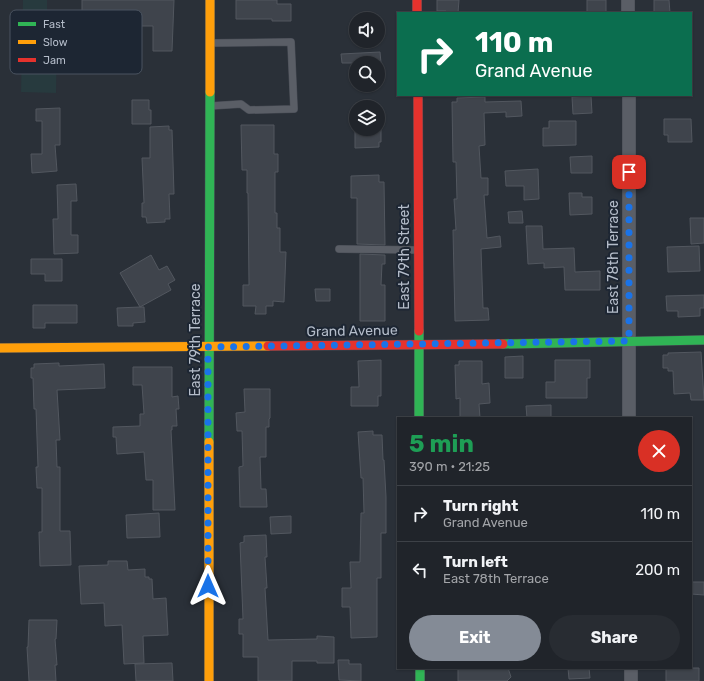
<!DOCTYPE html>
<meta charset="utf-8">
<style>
body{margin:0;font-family:Rubik,sans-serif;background:#282c32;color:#f1f3f6;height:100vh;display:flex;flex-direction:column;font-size:15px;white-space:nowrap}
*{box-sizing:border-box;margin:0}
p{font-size:13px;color:#a2a4a8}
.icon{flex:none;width:22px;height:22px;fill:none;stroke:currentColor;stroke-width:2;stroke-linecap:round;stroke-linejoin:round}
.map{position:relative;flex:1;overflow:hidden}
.panel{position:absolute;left:397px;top:417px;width:295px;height:252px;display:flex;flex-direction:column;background:#20242a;border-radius:0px;box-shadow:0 1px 3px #0004,0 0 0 1px #3d4147}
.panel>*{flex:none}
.hud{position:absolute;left:397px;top:12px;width:295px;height:84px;border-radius:0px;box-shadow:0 1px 3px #0004,0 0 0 1px #3d4147;background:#0b6e4f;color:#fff;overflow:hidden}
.buttons{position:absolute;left:349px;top:12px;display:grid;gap:8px}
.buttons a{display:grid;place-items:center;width:36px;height:36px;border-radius:50%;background:#20242a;box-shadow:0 1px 3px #0004,0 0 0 1px #3d4147;font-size:20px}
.pin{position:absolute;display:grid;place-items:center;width:34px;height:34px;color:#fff;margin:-17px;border-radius:8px;box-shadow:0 2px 6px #0006}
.me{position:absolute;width:44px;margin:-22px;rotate:0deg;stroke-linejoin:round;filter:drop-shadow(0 0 3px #0008)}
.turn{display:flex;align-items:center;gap:14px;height:84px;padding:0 12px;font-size:18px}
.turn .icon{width:52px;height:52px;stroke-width:2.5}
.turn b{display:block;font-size:28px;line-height:34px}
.round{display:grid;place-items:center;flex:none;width:42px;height:42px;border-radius:21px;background:#282c32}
.headline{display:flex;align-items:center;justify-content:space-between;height:68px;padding:0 12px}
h1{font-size:24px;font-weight:700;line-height:30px;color:#1e9e55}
.cta{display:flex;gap:8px;margin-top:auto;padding:8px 12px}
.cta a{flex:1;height:46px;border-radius:24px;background:#848b96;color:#fff;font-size:16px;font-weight:700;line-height:46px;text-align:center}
.cta a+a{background:#282c32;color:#f1f3f6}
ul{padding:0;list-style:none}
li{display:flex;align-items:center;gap:12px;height:56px;padding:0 12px;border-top:1px solid #3d4147}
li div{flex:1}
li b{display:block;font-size:15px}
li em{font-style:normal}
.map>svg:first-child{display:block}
.green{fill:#273a3e}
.building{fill:#3f444c;stroke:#52575f}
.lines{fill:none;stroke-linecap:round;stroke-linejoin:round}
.lane-casing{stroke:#484c55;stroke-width:8}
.street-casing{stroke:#484c55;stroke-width:14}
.fast-casing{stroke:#484c55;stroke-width:10}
.slow-casing{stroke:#484c55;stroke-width:10}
.jam-casing{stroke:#484c55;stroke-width:10}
.lane{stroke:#5a5e66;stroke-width:7}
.street{stroke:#5a5e66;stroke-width:13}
.fast{stroke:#30b455;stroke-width:9}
.slow{stroke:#ff9f0a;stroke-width:9}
.jam{stroke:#e5322d;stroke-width:9}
.route{stroke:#1a73e8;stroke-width:7;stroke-dasharray:0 12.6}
.labels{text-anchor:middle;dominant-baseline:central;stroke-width:4;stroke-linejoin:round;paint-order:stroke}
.street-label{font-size:14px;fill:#b4bcc9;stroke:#1d2633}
.key{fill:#1d2633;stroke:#4a5360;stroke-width:1}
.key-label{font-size:11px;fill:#b4bcc9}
</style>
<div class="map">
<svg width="704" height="681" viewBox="0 0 704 681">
<rect width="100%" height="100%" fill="#2a3038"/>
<path class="green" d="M23 0H47V35H57L56 93 21 92Z"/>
<path class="building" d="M82 0H174L172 51H153V26H89V16H82Z
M236 0H277V4H291V21H272V19H236Z
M437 0H459L458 13H446V11H437Z
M587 0H606V13H587Z
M654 0H669L670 13H654Z
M380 52 381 63H342L341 54Z
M591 96 592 113 573 114 572 97Z
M485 97V102L521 101 522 116 506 117V112L484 113 485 145 479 146 481 178H488V195H484L487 238 500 236 501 247 481 249 483 308H488L489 320 455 321 453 230H456L454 199H457L456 162H453L452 102H457V98Z
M132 100H149V110H151V124H132Z
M60 108V145H55L57 171 32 173 31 154H42V121H36V109Z
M664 119H691L692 142H668V135H664Z
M549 121H576V145L543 146V128H549Z
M241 125H274V154H278V172H275V213H277V228H280V252H286L284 302 273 301V306H266V314H255L256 306H243V285H249L248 193H247V170H242Z
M169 126V130H172L174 194H169L170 219H165V222L147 223 146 217H142V203H144L142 158H150V127Z
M355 129H381V142H379V147L355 148Z
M592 156V173H571L570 157Z
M538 169 539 199 524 200V186H506L505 171Z
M379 175V182H384L385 245 357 244V198H351V176Z
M76 184 77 201H71V235H78V253L54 254 53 219H58L57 185Z
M569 193H582V197H592V214L570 215Z
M522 211 523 223H509L508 212Z
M690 218H704V243L691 244Z
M526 226H542L543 249 574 248 575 272 600 271V290H565L564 267 544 268V263L528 264Z
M699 246 700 271 668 272 667 247Z
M360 254 385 255V264H382L381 285H385V321H360Z
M151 255 159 270 167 266 175 280 168 284 171 290 140 307H144L145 322 133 323V326H118L117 308 140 307 120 273Z
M31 259H62V281H45V274H31Z
M315 289H330V301H316Z
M704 295V308H700V316L678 317V311H667L666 296Z
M33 305H77V323H45V328H33Z
M701 352 704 400H691L690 393 674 394 673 371H668V368H663V355H668V353Z
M523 356V378H505V357Z
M381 360V396H378V406H351V387H359L358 361Z
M555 360H590V378H587V398H546V382H555Z
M459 361H482V384L489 383 490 403 479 404 480 418H460V398L456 399 455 365H459Z
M59 363V366L104 364 105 388 57 390 60 440H56L57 467H60V531H70L71 565 40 566 39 532H42V488H37L36 467H38L36 409H34L33 378H31V368H34V364Z
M133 367H172V397L178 396 179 409H176L177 426H172V430H171L175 510H153V480H146L144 452 117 454 116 437H113V427L140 426V414H144L142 385H133Z
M244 389H270V418L269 419V427H266V457H260L261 489H266L267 507H240L239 467 243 466 242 431H237L236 413 245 412Z
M551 405V418H527L526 406Z
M373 431V435H382L383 460H384L386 497V533H381V578H377V637L351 638 350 607H342V588H351L350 562H360L361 513H364L363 478H361L358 432Z
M159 513 160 537 127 538 126 515Z
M291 516V533L271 534 270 517Z
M266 535 267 557H265L267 588H265L268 640 317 639V636L334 637V663H317V661H292V681H258V657H243V634H239V619H243L240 543 244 542V536Z
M108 561H127L128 570 145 569V577H149V579H152L153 599 166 598 168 635 143 636 144 663 124 664 122 625 105 626 104 603 81 604 79 566 108 565Z
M691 582H704V595L691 594Z
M29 620H57L56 639H55L57 665H55L56 681H29L27 647H28Z
M338 660H349V664H361V681L339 680Z
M172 663 173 681H136L135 664Z
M458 668H508L511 677 507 681H458Z
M568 668H589L590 678 569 679Z
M666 668H699V681H666Z"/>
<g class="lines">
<g class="lane-casing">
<path id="lane" d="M210 106 241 104 249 110 294 109 291 42 211 43
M339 249 418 250"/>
</g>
<g class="street-casing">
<path id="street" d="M628 0V13
M629 95V418
M631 668V681"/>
</g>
<g class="fast-casing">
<path id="fast" d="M419 331V418
M503 344 704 340
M209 442 210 92
M420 668V681"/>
</g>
<g class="slow-casing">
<path id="slow" d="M210 92V0
M0 348 268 346
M209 681V442"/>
</g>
<g class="jam-casing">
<path id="jam" d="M417 0V13
M418 95 419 331
M268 346 503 344"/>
</g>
<use href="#lane" class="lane"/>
<use href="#street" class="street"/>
<use href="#fast" class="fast"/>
<use href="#slow" class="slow"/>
<use href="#jam" class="jam"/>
</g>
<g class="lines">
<path class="route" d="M208 586V347L629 341V172"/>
</g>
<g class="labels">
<g class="street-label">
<text transform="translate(404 257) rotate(-90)">East 79th Street</text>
<text transform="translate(613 257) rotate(-90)">East 78th Terrace</text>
<text transform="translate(352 331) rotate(-1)">Grand Avenue</text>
<text transform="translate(195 340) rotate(-90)">East 79th Terrace</text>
</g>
</g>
<rect x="10" y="10" width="132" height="64" rx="6" class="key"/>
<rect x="18" y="22" width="18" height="4" fill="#30b455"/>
<rect x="18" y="40" width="18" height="4" fill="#ff9f0a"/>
<rect x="18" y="58" width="18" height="4" fill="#e5322d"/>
<g class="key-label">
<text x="43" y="28">Fast</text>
<text x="43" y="46">Slow</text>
<text x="43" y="64">Jam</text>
</g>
</svg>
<div class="buttons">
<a><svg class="icon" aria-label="sound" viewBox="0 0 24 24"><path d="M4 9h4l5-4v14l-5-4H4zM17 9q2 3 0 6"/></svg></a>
<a><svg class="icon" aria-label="search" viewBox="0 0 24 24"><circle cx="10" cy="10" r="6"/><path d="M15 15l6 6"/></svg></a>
<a><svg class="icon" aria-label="layers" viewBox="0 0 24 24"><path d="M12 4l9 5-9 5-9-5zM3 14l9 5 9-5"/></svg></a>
</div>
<div class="pin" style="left:629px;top:172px;background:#d93025"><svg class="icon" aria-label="arrive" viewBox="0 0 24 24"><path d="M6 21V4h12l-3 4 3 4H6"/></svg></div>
<svg class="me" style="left:208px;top:586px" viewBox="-20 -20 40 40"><path d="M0-17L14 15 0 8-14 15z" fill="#1a73e8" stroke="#fff" stroke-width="4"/></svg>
<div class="hud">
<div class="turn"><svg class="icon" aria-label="right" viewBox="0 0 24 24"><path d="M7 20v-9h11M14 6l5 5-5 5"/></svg><div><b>110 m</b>Grand Avenue</div></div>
</div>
<section class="panel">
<div class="headline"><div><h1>5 min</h1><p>390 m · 21:25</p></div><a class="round" style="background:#d93025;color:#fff"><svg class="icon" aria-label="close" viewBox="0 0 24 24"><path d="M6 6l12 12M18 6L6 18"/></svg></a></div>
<ul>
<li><svg class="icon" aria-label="right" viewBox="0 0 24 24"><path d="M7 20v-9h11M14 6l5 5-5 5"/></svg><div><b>Turn right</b><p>Grand Avenue</p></div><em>110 m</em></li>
<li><svg class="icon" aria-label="left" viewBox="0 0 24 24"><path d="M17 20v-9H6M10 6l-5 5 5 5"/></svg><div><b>Turn left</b><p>East 78th Terrace</p></div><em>200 m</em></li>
</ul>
<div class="cta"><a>Exit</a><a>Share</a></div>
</section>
</div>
